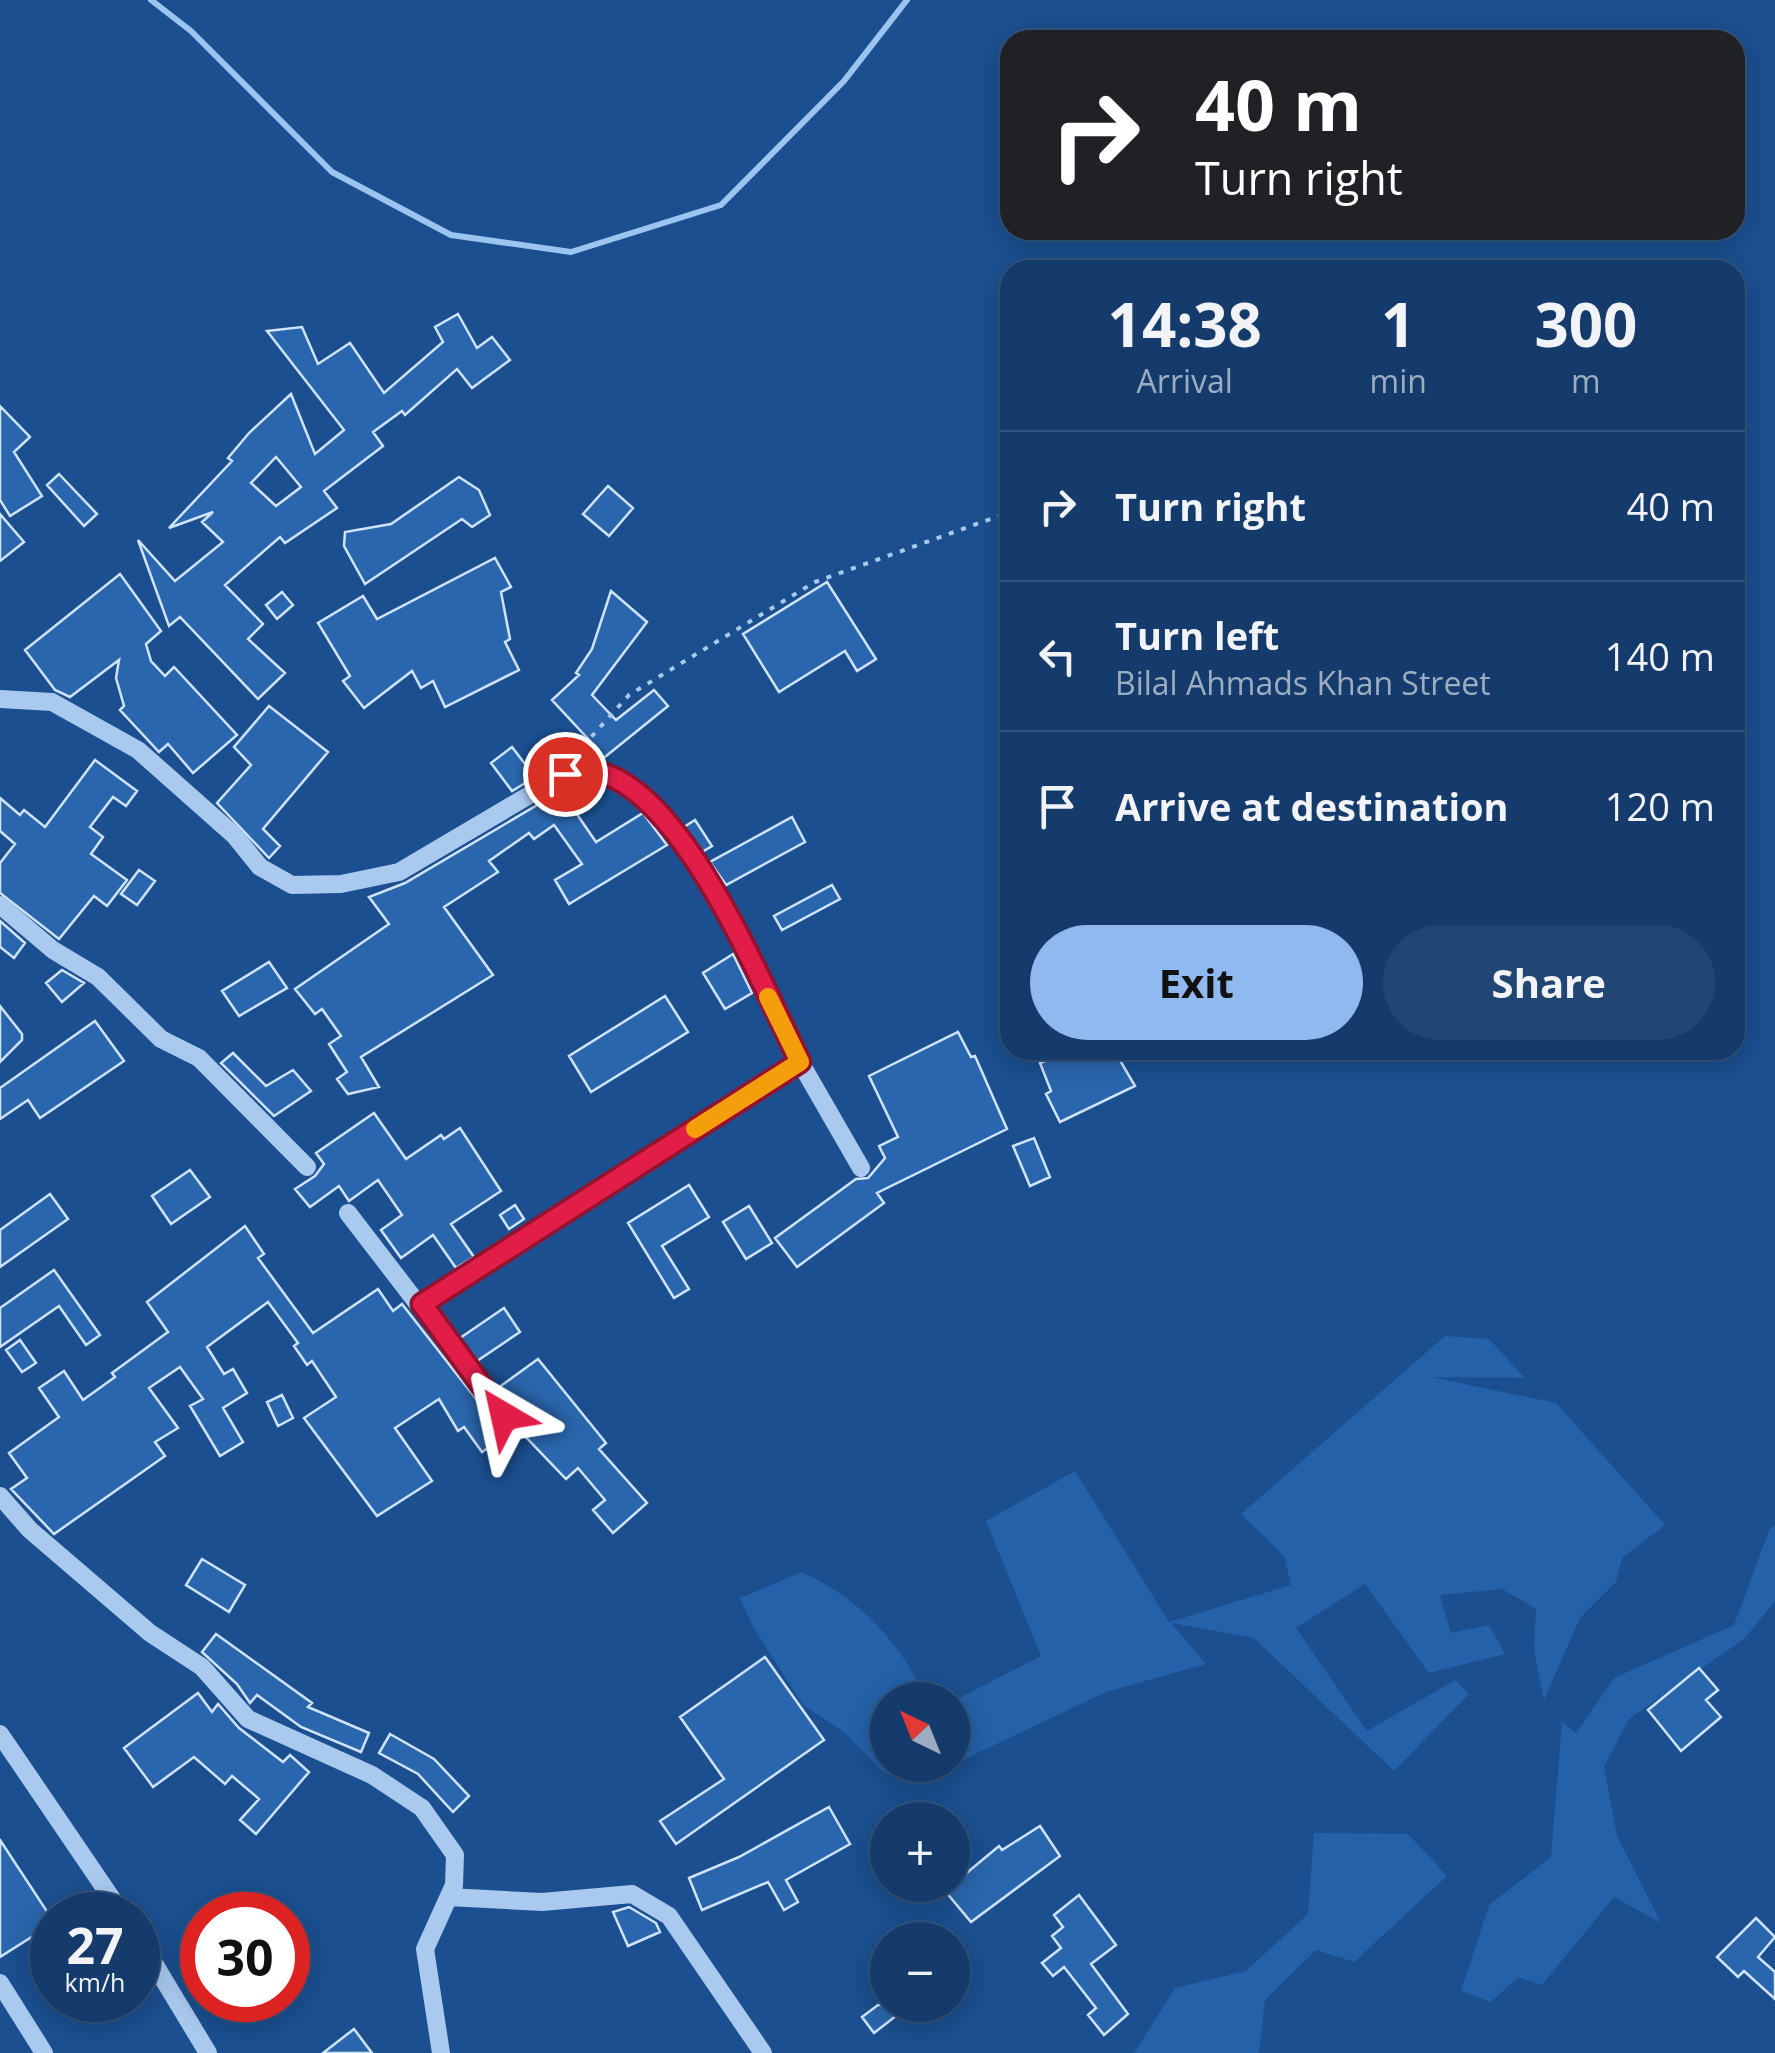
<!DOCTYPE html>
<meta charset="utf-8">
<style>
body{margin:0;font-family:"Open Sans",sans-serif;background:#214673;color:#f1f3f6;height:100vh;display:flex;flex-direction:column;font-size:38px;white-space:nowrap}
*{box-sizing:border-box;margin:0}
p{font-size:32px;color:#9dadc1}
.icon{flex:none;width:55px;height:55px;fill:none;stroke:currentColor;stroke-width:2;stroke-linecap:round;stroke-linejoin:round}
.map{position:relative;flex:1;overflow:hidden}
.panel{position:absolute;left:1000px;top:260px;width:745px;height:800px;display:flex;flex-direction:column;background:#143b6b;border-radius:30px;box-shadow:0 5px 25px #0003,0 0 0 2px #33557e}
.panel>*{flex:none}
.hud{position:absolute;left:1000px;top:30px;width:745px;height:210px;border-radius:30px;box-shadow:0 5px 25px #0003,0 0 0 2px #33557e;background:#202124;color:#fff;overflow:hidden}
.needle{width:65px;rotate:317deg}
.tools{position:absolute;left:870px;top:1682px;display:grid;gap:20px}
.tools a{display:grid;place-items:center;width:100px;height:100px;border-radius:50%;background:#143b6b;box-shadow:0 5px 25px #0003,0 0 0 2px #33557e;font-size:50px}
.speed{position:absolute;left:30px;top:1892px;display:flex;gap:20px;font-size:50px;font-weight:700;text-align:center}
.speed>*{display:grid;place-content:center;width:130px;height:130px;border-radius:50%;background:#143b6b;box-shadow:0 5px 25px #0003,0 0 0 2px #33557e;line-height:1}
.speed small{font-size:25px;font-weight:400}
.speed .limit{border:15px solid #d22;background:#fff;color:#111}
.pin{position:absolute;display:grid;place-items:center;width:85px;height:85px;color:#fff;margin:-42px;border:5px solid #fff;border-radius:50%;box-shadow:0 2px 10px #0007}
.me{position:absolute;width:110px;margin:-55px;rotate:324deg;stroke-linejoin:round;filter:drop-shadow(0 0 8px #0008)}
.turn{display:flex;align-items:center;gap:35px;height:210px;padding:0 30px;font-size:45px}
.turn .icon{width:130px;height:130px;stroke-width:2.5}
.turn b{display:block;font-size:70px;line-height:85px}
.eta{display:flex;justify-content:space-evenly;align-items:center;height:170px;text-align:center}
.eta b{font-size:60px;font-weight:700;line-height:70px}
.action{display:flex;gap:20px;margin-top:auto;padding:20px 30px}
.action a{flex:1;height:115px;border-radius:60px;background:#90b9f0;color:#111;font-size:40px;font-weight:700;line-height:115px;text-align:center}
.action a+a{background:#214673;color:#f1f3f6}
ul{padding:0;list-style:none}
li{display:flex;align-items:center;gap:30px;height:150px;padding:0 30px;border-top:2px solid #33557e}
li div{flex:1}
li b{display:block;font-size:38px}
li em{font-style:normal}
.map>svg:first-child{display:block}
.green{fill:#2461a8}
.lines{fill:none;stroke-linecap:round;stroke-linejoin:round}
.stream{stroke:#9cc4f0;stroke-width:6}
.building{fill:#2a66ad;stroke:#cfe3fa;stroke-width:2.5;fill-rule:evenodd}
.path{stroke:#a9c9ee;stroke-width:4;stroke-dasharray:5 8;stroke-linecap:butt}
.minor{stroke:#a9c9ee;stroke-width:18}
.route-casing{stroke:#92132f;stroke-width:25}
.route{stroke:#e11d48;stroke-width:18}
.slow{stroke:#f59e0b;stroke-width:18}
</style>
<div class="map">
<svg width="1775" height="2053" viewBox="0 0 1775 2053">
<rect width="100%" height="100%" fill="#1b4f8f"/>
<path class="green" d="M1445 1336 1489 1339 1525 1378 1431 1377 1556 1403 1665 1525 1622 1558 1616 1582 1580 1618 1544 1700 1534 1650 1536 1609 1502 1589 1440 1595 1451 1633 1489 1625 1505 1654 1429 1673 1365 1584 1296 1628 1367 1731 1455 1680 1469 1694 1394 1771 1254 1638 1171 1623 1206 1664 1106 1692 952 1765 953 1701 1041 1656 986 1521 1075 1471 1169 1622 1291 1585 1284 1556 1241 1514Z
M1775 1526V1601L1744 1639 1629 1719 1604 1767 1617 1836 1661 1923 1614 1897 1542 1985 1518 1977 1491 2002 1461 1991 1489 1905 1551 1857 1562 1722 1576 1733 1614 1678 1734 1625 1770 1528Z
M802 1572C862 1600 899 1641 927 1700H888V1765H952L904 1782 881 1770 844 1732 803 1705 752 1625 740 1598Z
M1314 1833 1408 1834 1447 1876 1354 1962 1316 1950 1265 2000 1259 2053H1134L1175 1988 1246 1971 1308 1914Z"/>
<g class="lines">
<path class="stream" d="M151 0 191 31 332 172 451 235 571 252 721 205 844 81 907 0"/>
</g>
<path class="building" d="M458 314 477 348 492 337 510 360 472 388 457 369 405 415 402 411 373 432 383 446 324 491 337 508 285 543 280 537 225 585 263 624 248 639 285 673 258 699 180 617 169 626 138 540 175 581 223 542 202 522 213 512 169 528 232 461 228 458 249 433 291 394 315 454 344 430 267 331 302 327 318 364 350 343 384 393 443 342 435 327ZM276 457 301 487 276 506 251 483Z
M0 406 30 437 14 452 42 496 10 516 0 500Z
M59 474 97 514 84 526 47 485Z
M459 477 479 490 490 515 472 527 462 519 365 584 344 546 345 532 391 524Z
M608 486 633 508 609 536 583 514Z
M0 514 24 542 0 561Z
M495 558 511 587 501 592 510 639 505 642 519 670 445 707 433 681 421 688 412 671 364 708 343 681 350 676 318 623 363 596 377 619Z
M120 574 161 631 146 644 151 661 165 676 174 667 237 735 193 773 168 744 159 752 120 710 124 706 116 678 119 660 70 697 55 690 25 650Z
M827 582 876 659 857 671 845 651 779 692 743 634Z
M611 591 647 622 592 695 616 720 654 690 668 706 600 761 587 744 590 741 552 700 579 675 576 673 592 649Z
M282 592 293 605 277 619 266 605Z
M269 706 328 752 263 829 280 846 269 858 217 803 251 765 234 747Z
M512 747 535 777 512 791 491 763Z
M95 760 137 791 126 806 113 797 90 827 103 837 91 854 127 880 107 906 94 896 59 939 0 893V863L15 844 0 831V798L20 815 24 810 45 827Z
M561 791 596 842 643 813 667 845 569 904 555 880 582 864 554 825 534 839 529 833 489 861 498 872 444 907 493 975 361 1057 379 1087 348 1094 337 1079 347 1072 329 1044 341 1036 322 1009 315 1014 295 989 389 924 369 897 405 883Z
M792 817 805 842 726 885 710 862Z
M695 820 712 846 702 852 684 827Z
M139 870 155 881 137 905 121 894Z
M832 885 840 899 782 930 774 916Z
M0 921 25 943 14 958 0 947Z
M733 954 752 993 725 1009 703 973Z
M269 962 287 988 239 1016 222 991Z
M62 970 84 983 62 1002 46 983Z
M665 996 688 1032 591 1092 569 1056Z
M0 1006 22 1034V1040L0 1062Z
M95 1021 124 1061 40 1118 28 1100 0 1119V1088Z
M958 1032 971 1057 975 1056 1007 1129 877 1193 884 1203 797 1267 775 1238 856 1179 868 1178 885 1158 879 1146 898 1137 869 1076Z
M1072 1050H1114L1135 1086 1060 1122 1046 1094 1051 1091 1040 1063Z
M233 1053 266 1086 293 1070 311 1091 274 1116 221 1063Z
M374 1113 406 1159 441 1135 444 1139 460 1128 501 1191 451 1224 474 1257 456 1268 433 1235 401 1258 381 1230 402 1215 378 1180 349 1201 339 1186 310 1207 295 1189 315 1176 324 1164 316 1153Z
M1034 1138 1050 1177 1030 1186 1013 1146Z
M190 1170 210 1197 171 1224 152 1196Z
M689 1185 709 1217 662 1246 689 1289 674 1298 628 1223Z
M50 1194 68 1219 0 1267V1230Z
M515 1205 524 1219 509 1229 500 1215Z
M749 1206 772 1243 746 1259 723 1222Z
M245 1226 264 1254 258 1258 313 1333 378 1289 393 1311 402 1304 498 1427 511 1426 516 1415 498 1388 538 1359 606 1443 599 1449 647 1503 613 1533 593 1510 605 1500 578 1468 566 1479 517 1428 482 1452 464 1427 458 1431 439 1399 395 1428 432 1481 377 1516 304 1418 336 1397 312 1361 307 1365 294 1346 298 1343 268 1302 207 1347 224 1374 233 1369 247 1393 223 1408 243 1442 220 1456 190 1406 203 1399 180 1367 149 1388 178 1428 155 1442 165 1456 54 1534 11 1489 27 1478 9 1453 59 1417 39 1388 64 1371 83 1400 115 1377 112 1373 168 1332 147 1302Z
M54 1270 100 1335 86 1345 59 1306 0 1347V1308Z
M504 1308 520 1332 477 1361 460 1338Z
M20 1340 36 1363 22 1372 6 1350Z
M282 1395 293 1418 278 1426 267 1402Z
M202 1559 245 1585 229 1612 186 1585Z
M216 1634 312 1703 308 1707 369 1733 361 1752 301 1727 257 1695 250 1703 237 1684 202 1652Z
M765 1657 824 1740 676 1844 660 1821 724 1779 680 1717Z
M1699 1668 1718 1690 1706 1700 1721 1717 1681 1751 1648 1710Z
M198 1693 212 1712 218 1704 239 1728 283 1762 290 1755 309 1772 256 1834 240 1820 259 1799 232 1776 225 1784 194 1757 153 1787 124 1748Z
M390 1734 434 1759 469 1796 453 1812 418 1774 379 1753Z
M829 1807 850 1844 786 1880 798 1902 784 1910 768 1882 702 1910 689 1878 739 1857Z
M1040 1826 1060 1856 971 1922 945 1891 999 1846 1002 1850Z
M0 1840 52 1919V1924L0 1957Z
M1079 1895 1116 1945 1091 1964 1128 2014 1104 2035 1088 2015 1096 2008 1064 1967 1053 1976 1042 1963 1061 1948 1052 1936 1063 1927 1054 1915Z
M629 1907 656 1923 660 1932 628 1946 613 1912Z
M1756 1918 1775 1937 1758 1957 1775 1972V1999L1744 1971 1738 1977 1717 1957Z
M878 2005H910L874 2033 862 2017Z
M354 2029 372 2053H323Z"/>
<g class="lines">
<path class="path" d="M574 756 629 695 815 582 1010 512"/>
<path class="minor" d="M0 699 52 702 138 750 235 836 260 867 292 885 341 884 399 872 565 774H603L652 804 716 892 800 1062 861 1168
M0 905 53 950 98 977 161 1039 199 1058 307 1167
M348 1213 504 1416
M422 1305 800 1062
M0 1496 30 1530 150 1633 202 1667 248 1719 372 1775 422 1808 455 1855 454 1885 425 1949 441 2053
M0 1734 123 1915
M449 1897 542 1902 632 1894 669 1916 763 2053
M138 1937 208 2053
M0 1983 44 2053"/>
</g>
<g class="lines">
<g class="route-casing">
<path id="route" d="M504 1416 422 1304 800 1062C763 987 687 800 604 774 593 771 577 774 565 774"/>
</g>
<use href="#route" class="route"/>
<path class="slow" d="M695 1129 800 1062 768 997"/>
</g>
</svg>
<div class="tools">
<a><svg class="needle" viewBox="-14 -14 28 28"><path d="M0-13l5 13h-10z" fill="#e53935"/><path d="M0 13l5-13h-10z" fill="#9dadc1"/></svg></a>
<a>+</a>
<a>−</a>
</div>
<div class="speed"><div>27<small>km/h</small></div><div class="limit">30</div></div>
<div class="pin" style="left:565px;top:774px;background:#d93025"><svg class="icon" aria-label="arrive" viewBox="0 0 24 24"><path d="M6 21V4h12l-3 4 3 4H6"/></svg></div>
<svg class="me" style="left:504px;top:1416px" viewBox="-20 -20 40 40"><path d="M0-17L14 15 0 8-14 15z" fill="#e11d48" stroke="#fff" stroke-width="4"/></svg>
<div class="hud">
<div class="turn"><svg class="icon" aria-label="right" viewBox="0 0 24 24"><path d="M7 20v-9h11M14 6l5 5-5 5"/></svg><div><b>40 m</b>Turn right</div></div>
</div>
<section class="panel">
<div class="eta">
<div><b>14:38</b><p>Arrival</p></div>
<div><b>1</b><p>min</p></div>
<div><b>300</b><p>m</p></div>
</div>
<ul>
<li><svg class="icon" aria-label="right" viewBox="0 0 24 24"><path d="M7 20v-9h11M14 6l5 5-5 5"/></svg><div><b>Turn right</b></div><em>40 m</em></li>
<li><svg class="icon" aria-label="left" viewBox="0 0 24 24"><path d="M17 20v-9H6M10 6l-5 5 5 5"/></svg><div><b>Turn left</b><p>Bilal Ahmads Khan Street</p></div><em>140 m</em></li>
<li><svg class="icon" aria-label="arrive" viewBox="0 0 24 24"><path d="M6 21V4h12l-3 4 3 4H6"/></svg><div><b>Arrive at destination</b></div><em>120 m</em></li>
</ul>
<div class="action"><a>Exit</a><a>Share</a></div>
</section>
</div>
